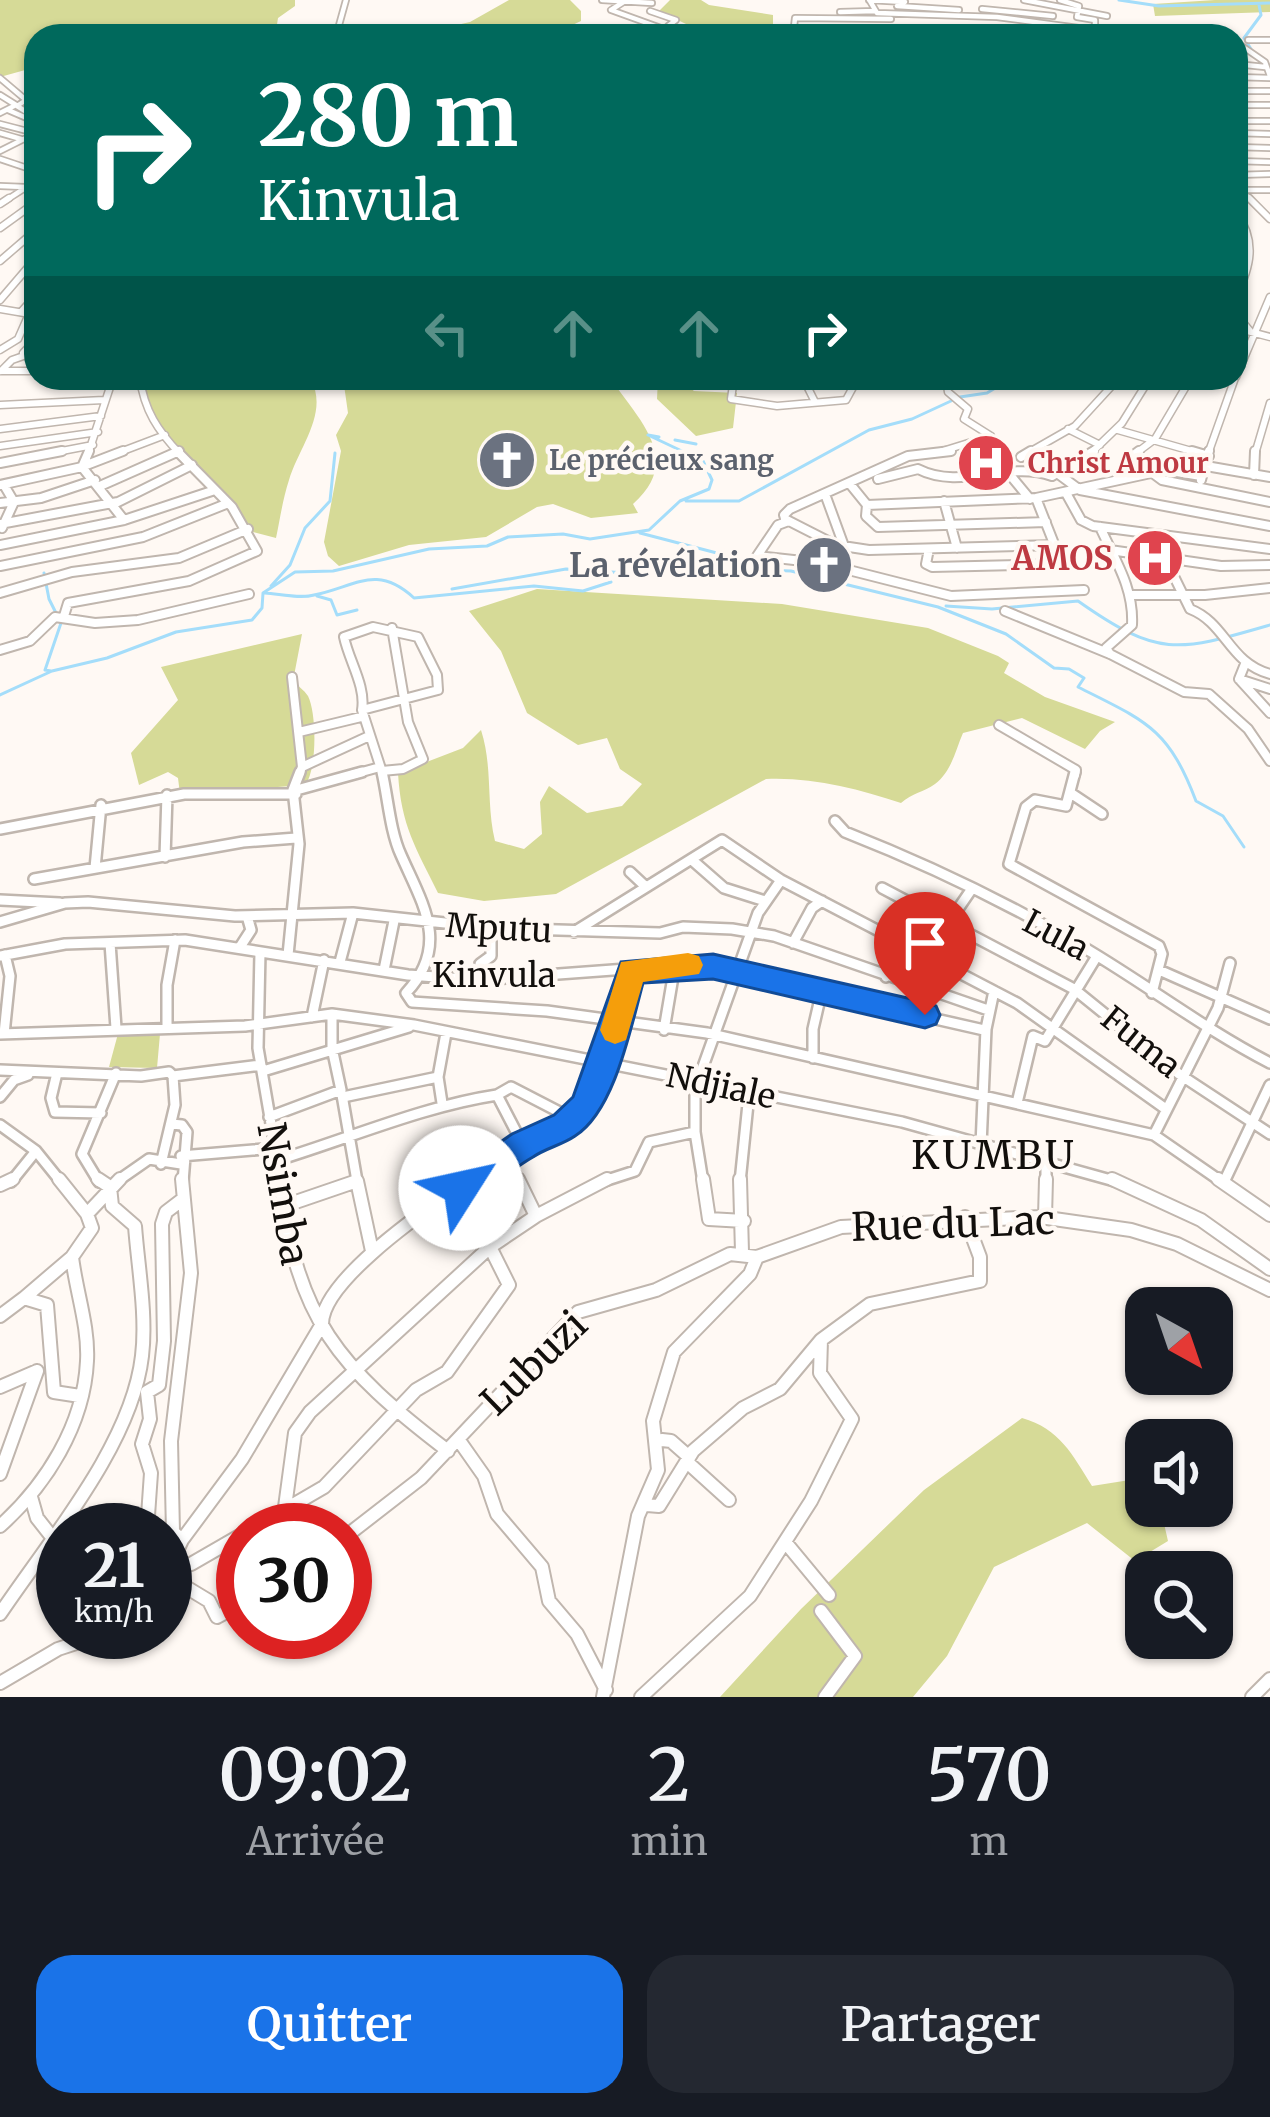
<!DOCTYPE html>
<html lang="fr">
<meta charset="utf-8">
<style>
body{margin:0;font-family:Merriweather,serif;background:#242831;color:#f1f3f6;height:100vh;display:flex;flex-direction:column;font-size:45px;white-space:nowrap}
*{box-sizing:border-box;margin:0}
p{font-size:39px;color:#9ea1a6}
.icon{flex:none;width:66px;height:66px;fill:none;stroke:currentColor;stroke-width:2;stroke-linecap:round;stroke-linejoin:round}
.map{position:relative;height:1697px;overflow:hidden}
.side{display:flex;flex-direction:column;background:#171b24;flex:1}
.side>*{flex:none}
.top-card{position:absolute;left:24px;top:24px;width:1224px;height:366px;border-radius:36px;box-shadow:0 3px 9px #0004;background:#00695c;color:#fff;overflow:hidden}
.needle{width:78px;rotate:140deg}
.tools{position:absolute;left:1125px;top:1287px;display:grid;gap:24px}
.tools a{display:grid;place-items:center;width:108px;height:108px;border-radius:24px;background:#171b24;box-shadow:0 3px 9px #0004;font-size:60px}
.speed{position:absolute;left:36px;top:1503px;display:flex;gap:24px;font-size:60px;font-weight:700;text-align:center}
.speed>*{display:grid;place-content:center;width:156px;height:156px;border-radius:50%;background:#171b24;box-shadow:0 3px 9px #0004;line-height:1}
.speed small{font-size:30px;font-weight:400}
.speed .limit{border:18px solid #d22;background:#fff;color:#111}
.pin{position:absolute;display:grid;place-items:center;width:102px;height:102px;color:#fff;margin:-123px -51px;border-radius:50% 50% 50% 0;rotate:-45deg;box-shadow:0 0 12px #0007}
.pin .icon{rotate:45deg}
.me{position:absolute;width:132px;margin:-66px;rotate:55deg;stroke-linejoin:round;filter:drop-shadow(0 0 9px #0008)}
.turn{display:flex;align-items:center;gap:42px;height:252px;padding:0 36px;font-size:54px}
.turn .icon{width:156px;height:156px;stroke-width:2.5}
.turn b{display:block;font-size:84px;line-height:102px}
.lanes{display:flex;align-items:center;height:114px;padding:0 36px;background:#0003;justify-content:center;gap:60px;direction:ltr}
.lanes .off{opacity:.35}
.eta{display:flex;justify-content:space-evenly;align-items:center;height:204px;text-align:center}
.eta b{font-size:72px;font-weight:600;line-height:84px}
.cta{display:flex;gap:24px;margin-top:auto;padding:24px 36px}
.cta a{flex:1;height:138px;border-radius:36px;background:#1a73e8;color:#fff;font-size:48px;font-weight:600;line-height:138px;text-align:center}
.cta a+a{background:#242831;color:#f1f3f6}
.map>svg:first-child{display:block}
.green{fill:#d6da97}
.lines{fill:none;stroke-linecap:round;stroke-linejoin:round}
.stream{stroke:#a4ddfa;stroke-width:3}
.minor-far4-casing{stroke:#c0b6ae;stroke-width:8}
.minor-far3-casing{stroke:#c0b6ae;stroke-width:9}
.minor-far2-casing{stroke:#c0b6ae;stroke-width:12}
.minor-far1-casing{stroke:#c0b6ae;stroke-width:14}
.minor-casing{stroke:#c0b6ae;stroke-width:16}
.minor-far4{stroke:#fff;stroke-width:4.5}
.minor-far3{stroke:#fff;stroke-width:6}
.minor-far2{stroke:#fff;stroke-width:8}
.minor-far1{stroke:#fff;stroke-width:9}
.minor{stroke:#fff;stroke-width:12}
.route{fill:#1a73e8;stroke:#114b97;stroke-width:3}
.slow{fill:#f59e0b}
.labels{text-anchor:middle;dominant-baseline:central;stroke-width:9;stroke-linejoin:round;paint-order:stroke}
.far-worship-label{font-size:27px;font-weight:bold;fill:#5b616d;stroke:#fff9f4;text-anchor:start}
.far-health-label{font-size:27px;font-weight:bold;fill:#be3a42;stroke:#fff9f4;text-anchor:start}
.health-label{font-size:33px;font-weight:bold;fill:#be3a42;stroke:#fff9f4;text-anchor:end}
.worship-label{font-size:33px;font-weight:bold;fill:#5b616d;stroke:#fff9f4;text-anchor:end}
.street-label{font-size:33px;fill:#120f0c;stroke:#fff9f4}
.quarter-label{font-size:39px;letter-spacing:3px;fill:#120f0c;stroke:#fff9f4}
.near-street-label{font-size:39px;fill:#120f0c;stroke:#fff9f4}
</style>
<div class="map">
<svg width="1270" height="1697" viewBox="0 0 1270 1697">
<rect width="100%" height="100%" fill="#fff9f4"/>
<path class="green" d="M0 0H295V6L278 18 276 31 225 36H36V67L0 77Z
M509 0H570L581 11V21L566 28 581 36H410L412 26 448 27 470 22Z
M670 0H701L709 5 773 15V27L764 36H694L682 32 686 24 659 11Z
M1215 0H1270V12L1155 16 1153 4Z
M140 378H310C330 412 299 447 289 480 283 498 280 519 276 538L249 531 177 447 142 400Z
M343 378H610C640 421 683 460 633 504L638 513 591 518 553 504 537 507 486 537 409 545 339 566 328 556 324 542 341 451 336 435 348 413Z
M658 378H702L693 391 737 393 733 428 696 436 657 399Z
M537 589 782 604 928 628 998 656 1009 663 1004 673 1045 697 1115 722 1100 731 1085 749 1022 718 963 733C955 751 952 771 935 784 924 792 912 793 901 803 858 789 813 777 766 779L556 894 484 901 438 893C416 848 401 826 398 773L463 748 481 730C493 767 486 804 495 841L524 849 542 834 540 802 549 786 587 813 622 806 642 784 620 769 607 738 578 745 527 713 501 651 469 611Z
M302 634 293 681C298 686 304 690 308 696 317 714 317 771 305 785L180 794 178 778 168 772 139 785 131 753 178 700 161 667Z
M119 1030 165 1031 160 1034 157 1068 109 1067Z
M1022 1418C1060 1429 1072 1454 1092 1486L1136 1479 1146 1486V1506H1160L1168 1541 1135 1561 1087 1523 994 1567 947 1656 913 1697H720L801 1609 924 1490Z"/>
<g class="lines">
<path class="stream" d="M1119 0 1159 6 1270 3
M1251 49 1244 38 1261 15 1259 5
M960 397 987 393 1012 378
M675 440 696 444
M686 501H739L869 430 912 419 951 401
M640 533 736 558 760 570 791 571 938 607 1006 634 1054 668 1069 669 1084 678 1078 687C1145 721 1168 727 1196 801L1223 816 1244 847
M44 573 49 599 61 623 45 670 51 671
M271 586 290 565 305 528 330 501 335 453
M452 589 566 569 626 573 671 556
M265 593C280 594 300 599 314 595 355 587 376 563 414 598L534 586 583 591 611 582
M317 596 331 600 337 615 357 610
M946 606 992 609 1078 601C1159 658 1177 652 1270 625
M0 695 52 671 107 658 176 632 252 620 262 608 263 593 295 572 333 571 429 549 487 546 508 537 563 534 590 539 649 530 680 501 709 489 712 480 703 461 648 435 659 437"/>
<g class="minor-far4-casing">
<path id="minor-far4" d="M602 0 652 3
M869 0 905 2
M1024 0 1107 16
M1060 0 1079 6 1077 17 1095 20V28
M625 1 611 10 683 36
M870 1 877 13 997 17 1123 34
M897 6 959 10
M982 9 1053 16
M650 11 676 20 668 26
M840 12 875 11
M797 30 1055 36
M336 36 346 0
M793 36 795 18 891 19
M1248 40H1270
M1236 42 1265 62 1270 76
M1236 64 1265 67
M1236 77 1270 78
M0 78 26 100 17 106 25 111
M1236 91H1270
M0 95 16 105 0 113
M1236 105H1270
M8 110 36 122
M1236 121H1270
M0 124 35 133
M0 133 21 139
M1236 133 1270 134
M1236 147 1270 148
M0 151 36 133
M0 159 36 171
M1236 161 1270 162
M1236 175 1270 174
M1236 185 1252 201
M0 186 25 187
M1240 190H1270
M5 201 36 181"/>
</g>
<g class="minor-far3-casing">
<path id="minor-far3" d="M1249 198 1270 219
M0 204 9 198
M1236 212C1257 241 1251 266 1236 297
M0 228 36 202
M0 261 36 230
M0 300 36 258
M0 309 36 315
M21 312 36 295
M1236 314 1250 331
M1236 328 1270 337
M0 350 18 339 29 314
M23 353 36 339
M0 371H36
M1 371 12 360 32 353
M1236 377 1270 297
M140 378C144 410 158 431 180 454
M734 378 731 399 777 406 846 400 858 378
M946 378 948 392 968 409 964 419 991 436
M734 381 806 384 815 402
M0 405 104 400
M0 429 101 416
M1068 429 1100 445
M1118 430 1202 454
M0 446 98 432
M46 454 93 445
M88 454 113 378
M115 454 165 435
M172 454 179 451
M933 454 991 436
M1026 454 1075 426 1119 378
M1090 454 1122 423 1150 378
M1135 454 1155 439 1191 378
M1208 454 1235 378
M1255 454 1270 403"/>
</g>
<g class="minor-far2-casing">
<path id="minor-far2" d="M951 451 908 456 790 509 784 515 786 522 778 525 757 556 821 563 951 596 1084 590
M1139 451 1131 457 1162 480 1270 502
M1192 451 1209 456
M1021 457 1031 451
M0 463 62 451
M84 466 123 451
M1206 466 1270 477
M82 467 124 520
M1057 473 1080 490 1270 526
M1010 475 1030 499
M1254 475 1255 451
M878 479 918 469C961 491 1008 460 1052 476L1094 451
M1201 480 1209 451
M850 484 867 505 866 516 878 527 1046 522
M0 485 82 467 89 451
M100 486 179 451
M1066 493 1081 520 1093 526 1270 549
M825 494 844 546
M944 501 957 548
M0 503 41 498 95 480
M867 505 1036 498 1165 470 1201 476
M785 519 836 545 869 550 1055 545
M0 524 118 502 192 465
M1100 527C1115 560 1134 588 1132 625L1106 648 1110 654
M2 528 14 502 4 485
M0 545 124 520 215 490
M929 549 926 564 932 567 1062 564 1036 498
M1110 550 1221 566 1270 565
M1163 554 1190 609C1226 623 1229 663 1270 674
M0 566 143 537 226 504
M0 593 72 572 179 558 248 529
M1133 595H1205L1270 588
M1005 611 1110 654 1184 692 1209 694 1248 729 1270 761
M64 616 68 603 189 581 257 551 232 507 177 451
M373 627 418 637 437 675 438 690 362 710C366 686 349 661 344 637Z
M0 650 30 641 55 617 95 623 138 620 249 594
M1245 664 1239 679 1270 713
M292 677 302 767 299 775
M1239 679 1270 689
M362 710 383 775
M999 725 1076 770 1075 775
M299 732 361 717
M302 767 367 737
M382 771 403 769 423 759 408 722 392 628
M351 775 380 767"/>
</g>
<g class="minor-far1-casing">
<path id="minor-far1" d="M382 772C388 798 390 831 401 855 422 903 451 945 406 993L412 1002 547 1011 707 1033 1154 1135 1222 1182
M1075 772 1066 806 1035 800 1026 807 1009 864 1159 946 1162 954 1152 993
M293 791 362 772
M1072 794 1102 814
M835 821 845 832C929 865 1010 904 1088 950 1150 987 1206 1030 1270 1063
M0 829 184 794H296
M165 857 167 795
M692 860 724 888 765 901
M95 868 101 805
M630 872 646 887
M34 879 243 842 296 838
M882 888 1074 989 1179 1074 1270 1134
M0 900 60 903
M0 922 65 903 88 902 235 916 353 913 491 928 660 933 683 927 732 929 774 936 988 1010
M574 932 722 840 781 880 1017 1003 1163 1107
M110 943 116 1028
M793 943 812 908 822 901
M240 947 251 930 247 916
M260 952 258 1048 281 1182
M288 955 299 844 293 790 300 772
M0 956 65 944 185 940 408 975 479 980 694 964 984 1030
M932 960 949 922 971 890
M340 962 353 913
M384 970 394 921
M1159 970 1270 1019
M886 977 906 944
M479 980 480 964 491 956V928
M312 1017 324 960
M167 1026V985L175 940
M664 1030 675 965
M0 1034 245 1026 332 1014 414 1025 902 1122 1118 1182
M4 1034 10 976 5 955
M813 1058V1029L822 990
M0 1070 141 1076 169 1072 173 1076 261 1065
M263 1071 409 1027
M57 1073 51 1098 55 1112 101 1113
M342 1095 357 1181
M497 1095 511 1087 573 1119
M0 1097 14 1080 28 1075
M343 1097 438 1077
M442 1103 438 1077 446 1033
M1017 1103 1033 1036 1045 1041 1097 956
M269 1117 341 1090 332 1048V1014
M171 1124 182 1125 187 1132 183 1182
M0 1125 36 1151 61 1182
M1154 1135 1218 1008 1230 963
M981 1145 986 1029 994 991
M181 1156 276 1148
M506 1156 519 1182
M278 1160C350 1138 424 1106 497 1095L523 1145
M161 1164 175 1105 173 1076
M11 1182 36 1151
M99 1182 82 1154 116 1073
M116 1182 149 1159 181 1164
M354 1182H357
M465 1182 582 1110 608 1062 632 971
M601 1182 635 1171 649 1142 695 1132
M703 1182 695 1132V1089L758 913 781 880
M740 1182 749 1094
M1046 1182V1161
M1224 1182 1270 1085"/>
</g>
<g class="minor-casing">
<path id="minor" d="M59 1179 87 1214
M280 1179C296 1319 338 1367 448 1451
M518 1179 536 1216
M703 1179 709 1219 744 1221
M740 1179 742 1252
M1112 1179 1201 1220 1270 1269
M1218 1179 1270 1215
M0 1185 13 1179
M281 1207 357 1181 372 1251
M1045 1217 1046 1179
M24 1298 72 1257 92 1228 87 1214 120 1179
M0 1316 24 1298 47 1305 54 1392 80 1396
M0 1387 37 1371
M458 1439 484 1476 497 1514 542 1567 549 1601 577 1634 606 1690
M662 1440 671 1441 688 1456
M687 1462 729 1500
M0 1474 37 1371
M31 1497 37 1518 63 1551
M647 1505 659 1506 693 1451 743 1408 780 1389 821 1340
M285 1507 295 1433 310 1412 490 1247 536 1216 607 1179
M0 1526C46 1485 84 1425 87 1361 89 1327 76 1291 72 1257
M147 1530 151 1473 142 1444 150 1419 147 1392 159 1385 164 1341 162 1224 166 1212 183 1199
M250 1530 324 1487 416 1390 447 1372 509 1285 490 1247
M345 1537 421 1478 578 1312 656 1290 730 1254 757 1257
M182 1540 173 1532 171 1441 191 1273 182 1179
M786 1543 829 1595
M165 1568 191 1564 243 1534
M166 1575 209 1601 217 1617 243 1603
M165 1576 182 1540 242 1459 322 1324C322 1279 433 1205 469 1179
M821 1611 855 1656 825 1697
M0 1614C49 1541 132 1444 142 1356 147 1315 138 1267 135 1226L112 1206 110 1187 98 1179
M0 1683 58 1649 110 1632
M603 1697 638 1516 658 1470 653 1421 674 1352 750 1274 757 1257 841 1227 1040 1217 1131 1230 1177 1244 1270 1290
M641 1697 750 1596 811 1501 852 1419 820 1373 821 1340 870 1304 980 1281V1257L965 1217
M1252 1697 1270 1679"/>
</g>
<use href="#minor-far4" class="minor-far4"/>
<use href="#minor-far3" class="minor-far3"/>
<use href="#minor-far2" class="minor-far2"/>
<use href="#minor-far1" class="minor-far1"/>
<use href="#minor" class="minor"/>
</g>
<path class="route" d="M713 954 925 1002 936 1006 940 1015 936 1024 925 1028 713 979 643 983C631 1026 615 1111 575 1136 562 1145 546 1148 533 1157 508 1171 488 1193 461 1204L450 1199 445 1188 450 1177 512 1134 554 1115 573 1097 621 962Z"/>
<path class="slow" d="M688 953 699 956 703 965 699 974 643 982 626 1040 615 1044 605 1040 600 1030 621 962Z"/>
<defs>
<g id="church-disc" transform="scale(3)"><circle r="9.5" fill="#6b7280" stroke="#fff9f4"/><path d="M-1.2-6h2.4v3.5h3.3v2.4h-3.3V6h-2.4V-.1h-3.3v-2.4h3.3Z" fill="#fff"/></g>
<g id="hospital-disc" transform="scale(3)"><circle r="9.5" fill="#e0444e" stroke="#fff9f4"/><path d="M-5-5h3v3.5h4V-5h3V5h-3V1.5h-4V5h-3Z" fill="#fff"/></g>
</defs>
<g fill-rule="evenodd">
<use href="#church-disc" x="507" y="460"/>
<use href="#hospital-disc" x="986" y="463"/>
<use href="#hospital-disc" x="1155" y="558"/>
<use href="#church-disc" x="824" y="565"/>
</g>
<g class="labels">
<g class="far-worship-label">
<text x="549" y="460">Le précieux sang</text>
</g>
<g class="far-health-label">
<text x="1028" y="463">Christ Amour</text>
</g>
<g class="health-label">
<text x="1113" y="558">AMOS</text>
</g>
<g class="worship-label">
<text x="782" y="565">La révélation</text>
</g>
<g class="street-label">
<text transform="translate(499 928) rotate(3)">Mputu</text>
<text transform="translate(1056 935) rotate(28)">Lula</text>
<text x="494" y="975">Kinvula</text>
<text transform="translate(1141 1042) rotate(39)">Fuma</text>
<text transform="translate(721 1086) rotate(12)">Ndjiale</text>
</g>
<g class="quarter-label">
<text x="994" y="1155">KUMBU</text>
</g>
<g class="near-street-label">
<text transform="translate(283 1194) rotate(80)">Nsimba</text>
<text transform="translate(953 1224) rotate(-2)">Rue du Lac</text>
<text transform="translate(534 1363) rotate(-44)">Lubuzi</text>
</g>
</g>
</svg>
<div class="tools">
<a><svg class="needle" viewBox="-14 -14 28 28"><path d="M0-13l5 13h-10z" fill="#e53935"/><path d="M0 13l5-13h-10z" fill="#9ea1a6"/></svg></a>
<a><svg class="icon" aria-label="sound" viewBox="0 0 24 24"><path d="M4 9h4l5-4v14l-5-4H4zM17 9q2 3 0 6"/></svg></a>
<a><svg class="icon" aria-label="search" viewBox="0 0 24 24"><circle cx="10" cy="10" r="6"/><path d="M15 15l6 6"/></svg></a>
</div>
<div class="speed"><div>21<small>km/h</small></div><div class="limit">30</div></div>
<div class="pin" style="left:925px;top:1015px;background:#d93025"><svg class="icon" aria-label="arrive" viewBox="0 0 24 24"><path d="M6 21V4h12l-3 4 3 4H6"/></svg></div>
<svg class="me" style="left:461px;top:1188px" viewBox="-20 -20 40 40"><circle r="19" fill="#fff"/><path d="M0-13L10 11 0 6-10 11z" fill="#1a73e8"/></svg>
<div class="top-card">
<div class="turn"><svg class="icon" aria-label="right" viewBox="0 0 24 24"><path d="M7 20v-9h11M14 6l5 5-5 5"/></svg><div><b>280 m</b>Kinvula</div></div>
<div class="lanes"><svg class="icon off" aria-label="left" viewBox="0 0 24 24"><path d="M17 20v-9H6M10 6l-5 5 5 5"/></svg><svg class="icon off" aria-label="ahead" viewBox="0 0 24 24"><path d="M12 20V5M6 11l6-6 6 6"/></svg><svg class="icon off" aria-label="ahead" viewBox="0 0 24 24"><path d="M12 20V5M6 11l6-6 6 6"/></svg><svg class="icon" aria-label="right" viewBox="0 0 24 24"><path d="M7 20v-9h11M14 6l5 5-5 5"/></svg></div>
</div>
</div>
<section class="side">
<div class="eta">
<div><b>09:02</b><p>Arrivée</p></div>
<div><b>2</b><p>min</p></div>
<div><b>570</b><p>m</p></div>
</div>
<div class="cta"><a>Quitter</a><a>Partager</a></div>
</section>
